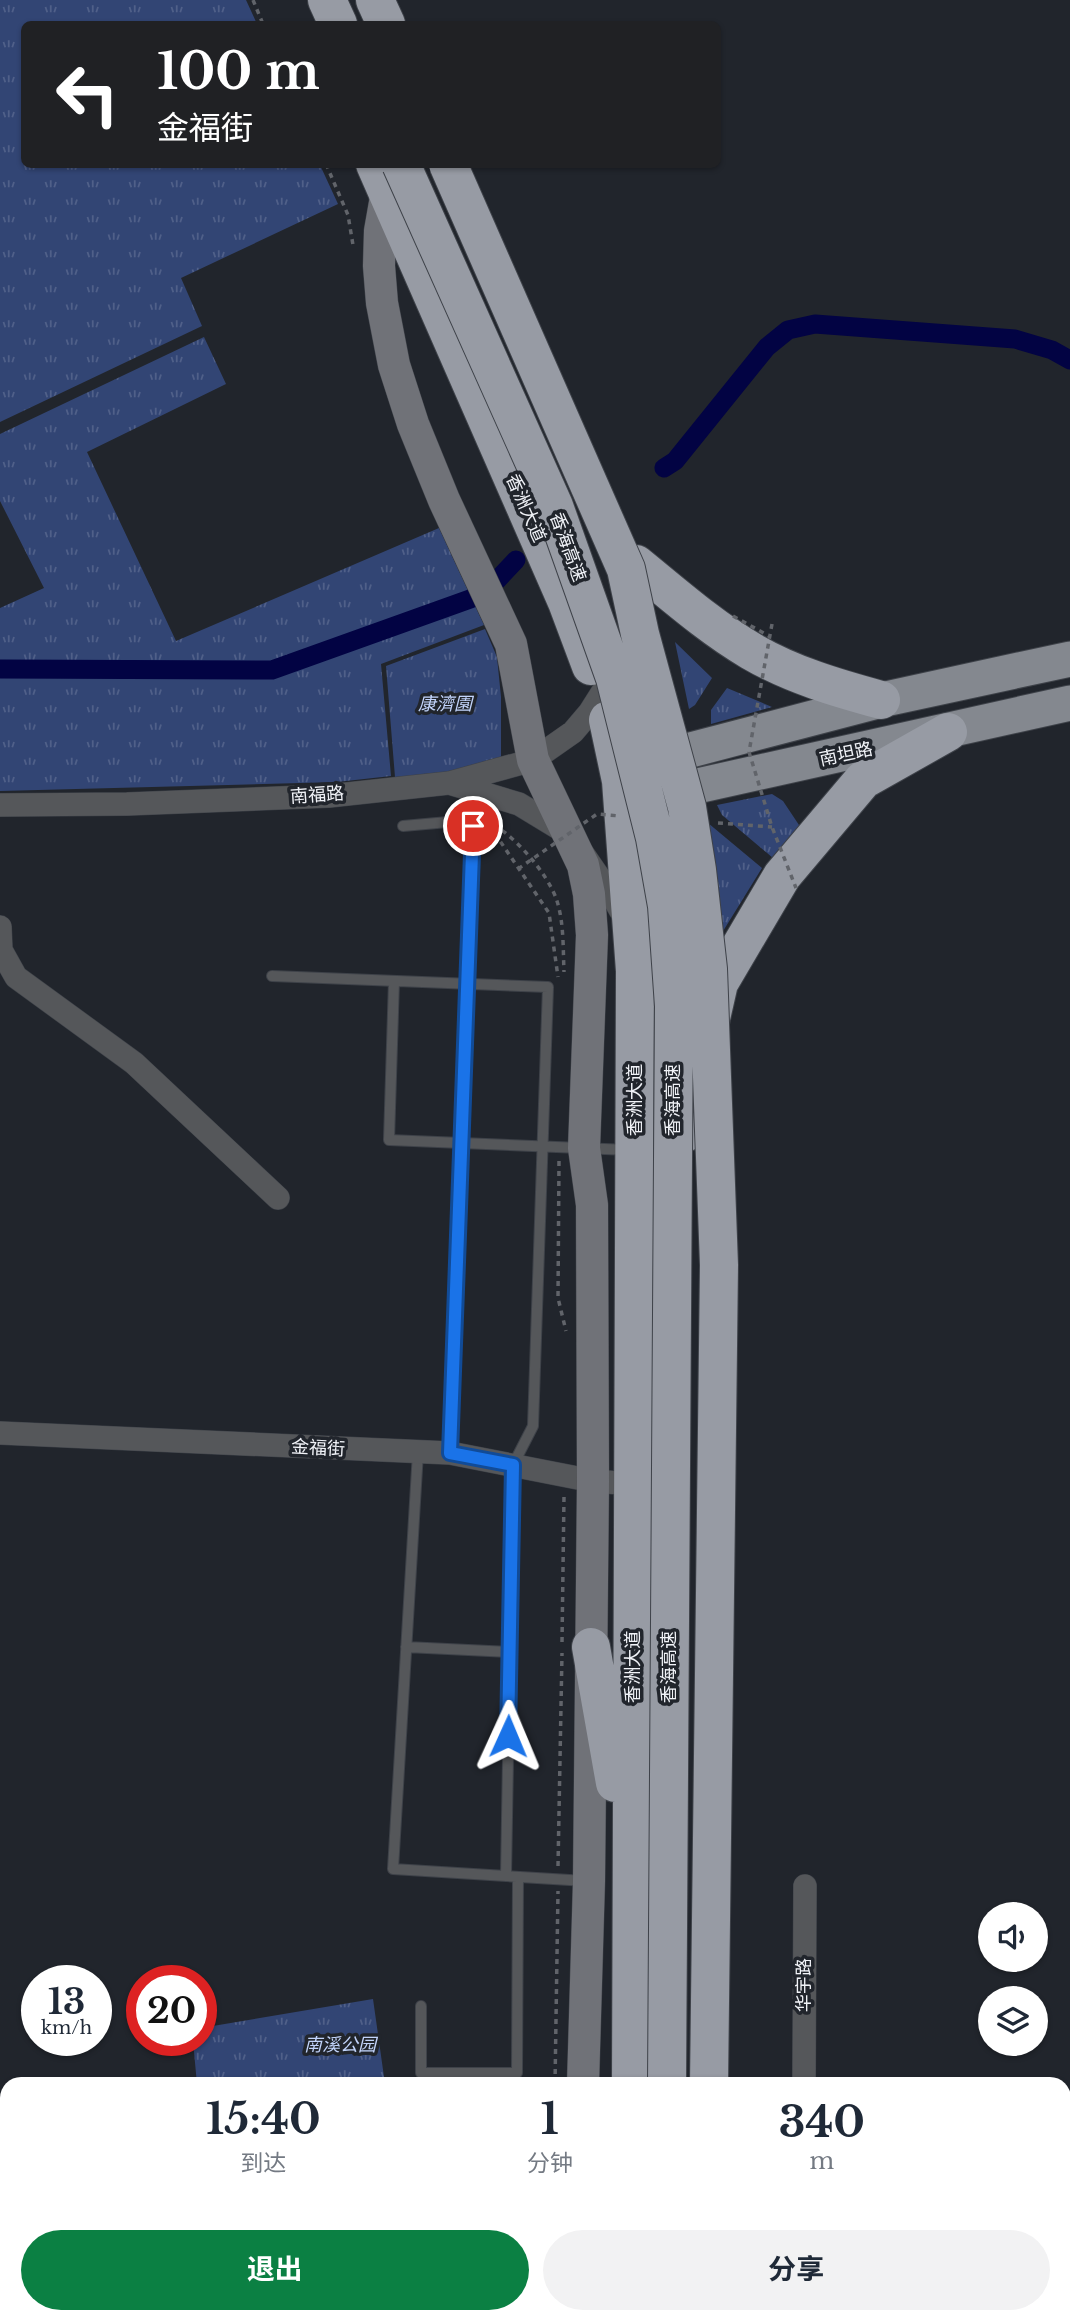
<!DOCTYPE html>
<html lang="zh">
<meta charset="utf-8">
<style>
body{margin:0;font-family:"Libre Baskerville","Noto Sans SC",serif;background:#f2f2f3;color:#1f2937;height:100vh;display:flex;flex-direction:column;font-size:26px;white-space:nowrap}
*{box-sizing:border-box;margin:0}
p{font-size:23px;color:#747a83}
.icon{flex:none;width:38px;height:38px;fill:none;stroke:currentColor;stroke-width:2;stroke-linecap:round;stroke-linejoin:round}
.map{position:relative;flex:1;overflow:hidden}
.sheet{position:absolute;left:0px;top:2077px;width:1071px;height:247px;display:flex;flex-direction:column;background:#fff;border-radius:21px 21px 0 0;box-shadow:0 2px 5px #0004}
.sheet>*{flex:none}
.guide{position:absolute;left:21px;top:21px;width:700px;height:147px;border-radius:10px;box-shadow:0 2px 5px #0004;background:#202124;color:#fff;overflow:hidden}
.tools{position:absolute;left:978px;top:1902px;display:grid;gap:14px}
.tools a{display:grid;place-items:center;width:70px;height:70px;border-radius:50%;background:#fff;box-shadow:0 2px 5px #0004;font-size:35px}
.speed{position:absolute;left:21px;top:1965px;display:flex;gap:14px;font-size:35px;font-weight:700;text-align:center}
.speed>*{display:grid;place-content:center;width:91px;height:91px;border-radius:50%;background:#fff;box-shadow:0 2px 5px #0004;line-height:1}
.speed small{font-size:18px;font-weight:400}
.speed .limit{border:10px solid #d22;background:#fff;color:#111}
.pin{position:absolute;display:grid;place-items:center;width:60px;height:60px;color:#fff;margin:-30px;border:4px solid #fff;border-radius:50%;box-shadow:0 2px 7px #0007}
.me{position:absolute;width:77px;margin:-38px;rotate:1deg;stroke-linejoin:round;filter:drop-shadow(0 0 5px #0008)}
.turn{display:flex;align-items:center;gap:24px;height:147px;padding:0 21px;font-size:32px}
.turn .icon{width:91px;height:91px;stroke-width:2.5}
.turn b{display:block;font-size:49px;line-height:60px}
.eta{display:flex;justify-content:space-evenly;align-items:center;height:119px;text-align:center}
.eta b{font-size:42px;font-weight:700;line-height:49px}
.action{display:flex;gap:14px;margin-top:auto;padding:14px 21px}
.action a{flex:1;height:80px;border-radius:42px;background:#0b8043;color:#fff;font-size:28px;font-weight:700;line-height:80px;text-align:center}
.action a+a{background:#f2f2f3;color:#1f2937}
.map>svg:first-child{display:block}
.grass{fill:url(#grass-tufts)}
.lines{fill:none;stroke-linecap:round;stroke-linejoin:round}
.canal{stroke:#020343;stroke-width:19}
.lane-casing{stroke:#3e4249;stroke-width:12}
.street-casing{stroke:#3e4249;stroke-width:24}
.secondary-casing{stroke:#3e4249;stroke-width:33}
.primary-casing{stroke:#3e4249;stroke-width:37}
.highway-casing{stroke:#3e4249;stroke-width:40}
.path{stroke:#61646a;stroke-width:3.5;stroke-dasharray:5 5;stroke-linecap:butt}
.lane{stroke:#55575a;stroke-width:10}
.street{stroke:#55575a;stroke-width:23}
.secondary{stroke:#707278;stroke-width:32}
.primary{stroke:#84888f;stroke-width:35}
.highway{stroke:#979ba4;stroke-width:38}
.highway-bridge-casing{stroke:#3e4249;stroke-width:40;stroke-linecap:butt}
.path-bridge{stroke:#61646a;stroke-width:3.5;stroke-dasharray:5 5;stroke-linecap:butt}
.highway-bridge{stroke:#979ba4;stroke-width:38}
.route-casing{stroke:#114b97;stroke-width:18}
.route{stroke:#1a73e8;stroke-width:12}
.labels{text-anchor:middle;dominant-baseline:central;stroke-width:7;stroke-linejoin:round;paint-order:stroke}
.street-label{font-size:18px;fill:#f1f3f8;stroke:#21252c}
.park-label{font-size:18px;font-style:italic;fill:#c2d4fb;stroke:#21252c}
</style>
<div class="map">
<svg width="1070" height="2323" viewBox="0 0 1070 2323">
<defs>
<pattern id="grass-tufts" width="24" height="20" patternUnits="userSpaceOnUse" patternTransform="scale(1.75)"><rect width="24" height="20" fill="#324574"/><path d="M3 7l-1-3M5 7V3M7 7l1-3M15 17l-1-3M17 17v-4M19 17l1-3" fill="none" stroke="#506089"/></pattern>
</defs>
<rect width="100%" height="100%" fill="#21252c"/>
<path class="grass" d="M0 0H246L257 24H24V164L320 165 338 204 181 278 202 326 0 422Z
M204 337 226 384 87 452 176 641 439 528 484 625 381 664 391 776 337 782 0 791V608L44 588 0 501V434Z
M485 629 497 657 501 697V759L446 775 395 777 386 666Z
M675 642 712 678 695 705 689 709Z
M727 688 772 707 711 724V710Z
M772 794 783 801 801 828 773 858 722 815 717 805Z
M708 823 762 868 712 949Z
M373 1999 385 2084H197L193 2041 201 2040V2028Z"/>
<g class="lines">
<path class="canal" d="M664 468 675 461 767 347 788 330 815 324 1015 339 1052 350 1070 360
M0 669 272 670 484 594 516 560"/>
<g class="lane-casing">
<path id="lane" d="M403 826 448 822 473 826 450 1453
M272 976 548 987 533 1426 513 1465 506 1876
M394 981 389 1140 629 1150
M418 1452 393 1869 586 1881
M406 1647 510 1652
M421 2006V2073H517L518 1877
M230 2323 240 2321V2323"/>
</g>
<g class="street-casing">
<path id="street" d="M449 783 519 804 570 835 614 899 626 920
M0 805 127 804 329 796 449 783 533 760 573 732 590 712 602 693
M0 927 1 950 16 977 134 1063 278 1198
M0 1433 450 1453 593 1481 633 1484
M804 2084 805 1886
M0 2198 7 2207
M0 2237 7 2234
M52 2317 53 2323
M804 2323V2317"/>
</g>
<g class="secondary-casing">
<path id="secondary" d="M387 191 380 231 379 266 382 303 394 365 413 424 444 500 511 644 533 760 583 865 589 894 592 935 584 1148 592 1205 593 1481 589 1881 583 2084
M577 2323V2317"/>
</g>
<g class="primary-casing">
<path id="primary" d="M645 762 881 700 1070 659
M657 795 1070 703"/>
</g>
<g class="highway-casing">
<path id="highway" d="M327 0 338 24
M375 0 386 24
M375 164 567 602 591 666
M636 564C673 594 710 627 751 651 792 675 837 688 881 700
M608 720 621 781 635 971 631 2084
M685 1133 719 983 782 876 863 780 948 732
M591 1647 615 1783
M629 2323V2317
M674 2323V2317
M706 2323V2317"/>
</g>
<path class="path" d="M253 0 263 24
M326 164 348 215 353 245
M485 820C512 832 548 873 557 901 564 923 563 949 564 972
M486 828 500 841 549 913 558 977
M559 1161 558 1298 566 1331
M562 1642 564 1496
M558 1866 562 1653
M555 2084 558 1891"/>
<use href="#lane" class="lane"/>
<use href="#street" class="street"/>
<use href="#secondary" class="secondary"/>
<use href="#primary" class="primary"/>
<use href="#highway" class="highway"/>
<g class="highway-bridge-casing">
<path id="highway-bridge" d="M401 164 554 506 615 678 655 838 667 906 674 1006 667 2084
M448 164 626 569 640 634 687 807 697 870 708 969 719 1265 709 2084"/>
</g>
<path class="path-bridge" d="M733 616 769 636
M772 624 749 752 772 827 796 888
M718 823 772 827
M518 869 597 814 620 816"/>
<use href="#highway-bridge" class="highway-bridge"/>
</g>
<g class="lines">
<g class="route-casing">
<path id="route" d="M473 826 450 1453 513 1465 508 1736"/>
</g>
<use href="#route" class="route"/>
</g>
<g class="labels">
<g class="street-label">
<text transform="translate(526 508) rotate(66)">香洲大道</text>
<text transform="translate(568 547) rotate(70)">香海高速</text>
<text transform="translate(846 754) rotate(-12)">南坦路</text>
<text transform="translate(317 795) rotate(-4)">南福路</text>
<text transform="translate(635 1100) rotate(-90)">香洲大道</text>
<text transform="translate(673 1100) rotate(-90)">香海高速</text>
<text transform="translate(318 1448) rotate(3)">金福街</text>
<text transform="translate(633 1667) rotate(-90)">香洲大道</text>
<text transform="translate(669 1667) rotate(-90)">香海高速</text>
<text transform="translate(804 1985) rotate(-90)">华宇路</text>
</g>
<g class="park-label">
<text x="445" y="704">康濟園</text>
<text x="340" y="2045">南溪公园</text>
</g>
</g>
</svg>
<div class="tools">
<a><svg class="icon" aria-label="sound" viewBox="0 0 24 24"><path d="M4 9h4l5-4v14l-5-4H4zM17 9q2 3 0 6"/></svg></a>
<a><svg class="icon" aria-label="layers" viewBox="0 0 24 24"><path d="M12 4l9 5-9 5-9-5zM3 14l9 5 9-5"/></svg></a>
</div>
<div class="speed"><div>13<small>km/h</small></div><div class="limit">20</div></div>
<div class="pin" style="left:473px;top:826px;background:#d93025"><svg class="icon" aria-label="arrive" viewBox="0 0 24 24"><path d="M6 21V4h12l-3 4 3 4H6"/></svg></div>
<svg class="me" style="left:508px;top:1736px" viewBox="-20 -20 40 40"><path d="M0-17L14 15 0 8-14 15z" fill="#1a73e8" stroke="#fff" stroke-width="4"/></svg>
<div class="guide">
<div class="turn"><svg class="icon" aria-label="left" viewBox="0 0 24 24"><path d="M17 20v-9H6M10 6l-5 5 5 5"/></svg><div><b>100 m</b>金福街</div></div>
</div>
<section class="sheet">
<div class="eta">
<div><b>15:40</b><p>到达</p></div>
<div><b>1</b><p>分钟</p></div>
<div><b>340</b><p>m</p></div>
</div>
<div class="action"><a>退出</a><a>分享</a></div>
</section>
</div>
